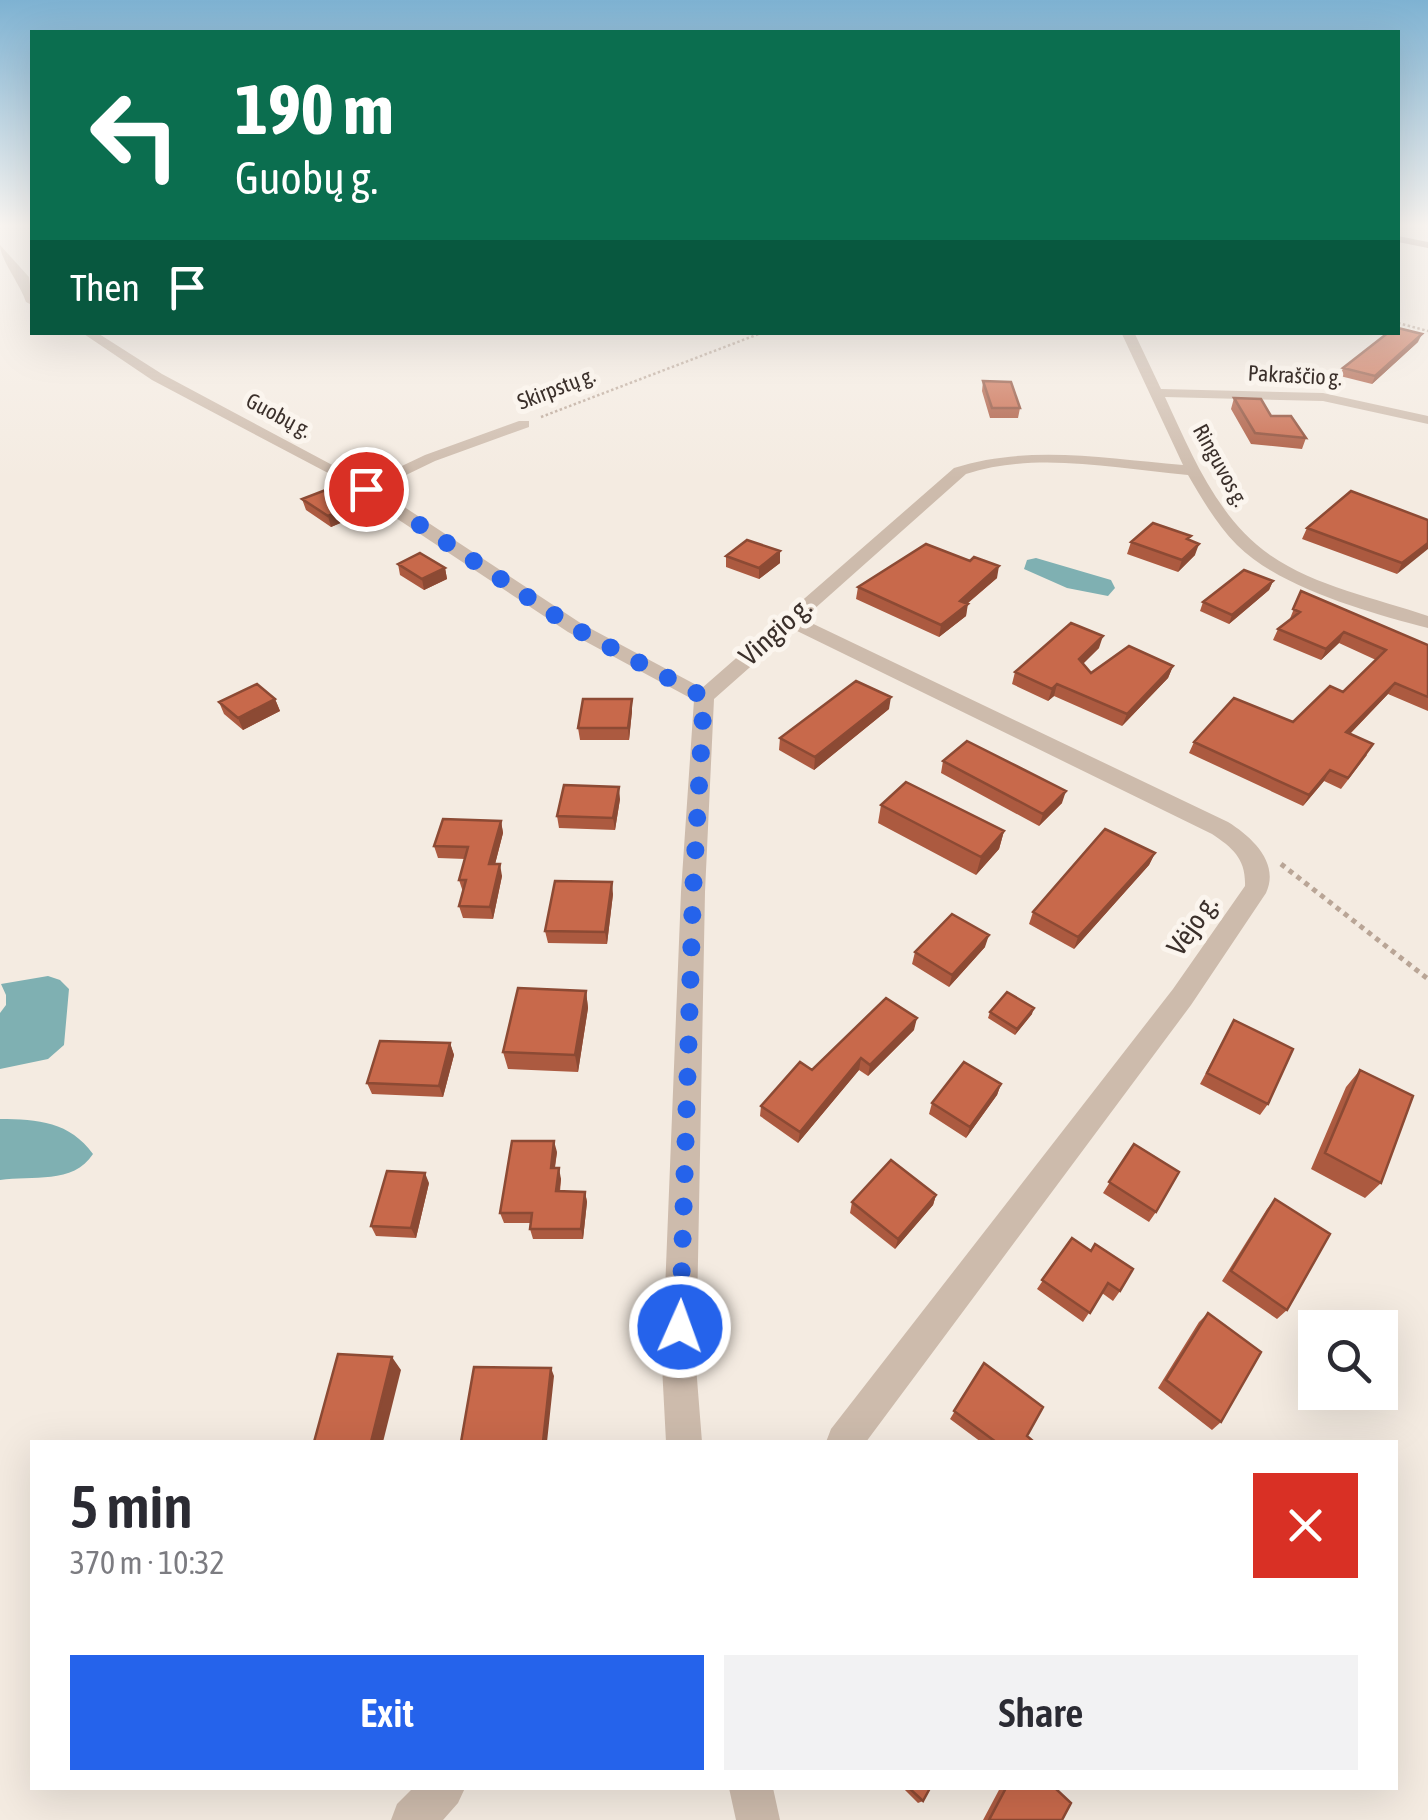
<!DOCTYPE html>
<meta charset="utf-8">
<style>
body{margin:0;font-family:"Asap Condensed",sans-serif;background:#f2f2f3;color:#2b2b33;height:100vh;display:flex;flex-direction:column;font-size:38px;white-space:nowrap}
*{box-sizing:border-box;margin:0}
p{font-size:32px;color:#7c7c81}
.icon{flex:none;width:55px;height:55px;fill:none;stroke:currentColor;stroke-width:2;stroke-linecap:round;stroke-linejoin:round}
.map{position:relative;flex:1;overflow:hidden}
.sheet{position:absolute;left:30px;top:1440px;width:1368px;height:350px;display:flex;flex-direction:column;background:#fff;border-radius:0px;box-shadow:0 10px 40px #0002}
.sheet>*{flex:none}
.top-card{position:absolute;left:30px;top:30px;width:1370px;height:305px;border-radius:0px;box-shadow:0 10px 40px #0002;background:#0b6e4f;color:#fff;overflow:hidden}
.buttons{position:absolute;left:1298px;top:1310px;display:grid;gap:20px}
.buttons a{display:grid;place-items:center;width:100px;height:100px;border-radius:0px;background:#fff;box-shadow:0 10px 40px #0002;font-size:50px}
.pin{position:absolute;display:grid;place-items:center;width:85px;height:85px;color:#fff;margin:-42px;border:5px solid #fff;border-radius:50%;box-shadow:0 2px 10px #0007}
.me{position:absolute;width:110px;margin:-55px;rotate:2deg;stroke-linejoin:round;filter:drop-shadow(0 0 8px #0008)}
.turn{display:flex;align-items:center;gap:35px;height:210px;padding:0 40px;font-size:45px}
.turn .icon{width:130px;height:130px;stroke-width:2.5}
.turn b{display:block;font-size:70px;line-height:85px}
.then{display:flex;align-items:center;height:95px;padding:0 40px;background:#0003;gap:20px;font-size:38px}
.round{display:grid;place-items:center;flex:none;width:105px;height:105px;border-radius:0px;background:#f2f2f3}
.headline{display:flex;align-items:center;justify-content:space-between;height:170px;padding:0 40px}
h1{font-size:60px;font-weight:600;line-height:75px}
.primary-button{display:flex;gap:20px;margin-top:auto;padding:20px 40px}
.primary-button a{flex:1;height:115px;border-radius:0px;background:#2563eb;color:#fff;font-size:40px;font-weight:600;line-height:115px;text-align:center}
.primary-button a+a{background:#f2f2f3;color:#2b2b33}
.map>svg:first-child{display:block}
.water{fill:#7fb0b2}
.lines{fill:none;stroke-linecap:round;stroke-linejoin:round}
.path-far1{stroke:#b9a596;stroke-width:2.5;stroke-dasharray:2.5 2.5;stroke-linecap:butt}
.path{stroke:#b9a596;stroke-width:5;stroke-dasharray:5 5;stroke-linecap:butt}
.street{fill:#cdbbac;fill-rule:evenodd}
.secondary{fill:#a18a7d;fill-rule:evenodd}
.wall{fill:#ac5a40}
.shaded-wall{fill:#8c4a34}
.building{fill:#c8694b;stroke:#8c4a34;stroke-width:2.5}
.route{stroke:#2563eb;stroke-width:18;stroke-dasharray:0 32.4}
.labels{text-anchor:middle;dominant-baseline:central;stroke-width:10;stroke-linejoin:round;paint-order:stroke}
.far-street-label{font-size:22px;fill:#3b302b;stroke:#fbf5ee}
.street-label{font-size:28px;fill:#3b302b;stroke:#fbf5ee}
</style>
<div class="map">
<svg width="1428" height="1820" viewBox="0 0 1428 1820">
<rect width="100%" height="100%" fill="#f4ebe1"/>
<path class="water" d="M1036 558 1111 580 1115 588 1108 596 1067 588 1024 569 1027 560Z
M48 976 60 980 69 989 64 1045 48 1059 0 1069V1013L6 1005V995L1 984Z
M0 1119C38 1119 70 1122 93 1154 73 1185 32 1175 0 1180Z"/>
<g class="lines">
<path class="path-far1" d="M1398 323 1428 331
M541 417 764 332"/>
<path class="path" d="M1281 864 1428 979"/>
<path class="street" d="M0 245 29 277 32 305 26 302C20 284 0 259 0 245Z
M81 332H96L162 374 366 483 425 455 519 421H529V427L435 461 377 489 582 624 702 688 954 468C1030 444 1106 459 1183 465L1121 332H1134L1161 389 1323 393 1428 416V424L1323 401 1165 397C1191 453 1217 518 1270 555 1316 587 1376 598 1428 616V628C1370 613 1280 588 1237 545 1217 525 1202 499 1188 475 1115 469 1038 451 966 474L803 619 1228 822C1252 837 1280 863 1266 893L1191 1005 866 1442H826L831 1429 1173 989 1245 886C1246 859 1233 848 1212 834L793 629 714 699 705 892 696 1366 702 1442H666L662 1366 681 892 694 700 568 632 328 473 152 380Z
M413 1788H465L458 1803 443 1820H391L397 1804Z
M729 1788H773L780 1820H736Z"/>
<path class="secondary" d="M1398 236 1428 242V248L1398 242Z"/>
</g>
<path class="wall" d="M1418 342 1372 384 1340 376 1343 368Z
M983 381 1020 408 1018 418H990L982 391Z
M1234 398 1271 416 1306 438 1302 449 1251 444 1231 409Z
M302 499 356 504 359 515 331 527 306 510Z
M1428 520 1397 574 1302 539 1307 528Z
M1189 540 1195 555 1178 572 1127 554 1131 542Z
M780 551V563L759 579 726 567V556Z
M398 564 445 568 447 579 424 590 400 575Z
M997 578 967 604 966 616 939 637 856 599 858 587Z
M1273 581 1269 590 1229 624 1200 611 1203 602Z
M1301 591 1428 645V711L1388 694 1350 734 1367 755 1341 789 1324 781 1303 806 1189 753 1194 742 1293 722 1343 692 1376 660 1339 643 1321 660 1273 640 1278 629 1289 621Z
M1099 648 1083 663 1091 673 1173 666 1168 678 1122 726 1054 696 1048 701 1012 684 1015 672Z
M275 699 280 711 243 730 224 714 219 702Z
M889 709 814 770 779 750 780 738Z
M632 711 629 740H580L578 728Z
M943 761 1062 803 1039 826 941 773Z
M620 799 615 830 559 828 557 816Z
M881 805 1004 831 999 849 976 875 878 823Z
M501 821 503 833 495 864 502 876 493 919 463 918 459 906 463 892 459 880 465 859 438 858 434 846Z
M1155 853 1149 865 1074 949 1029 924 1033 912Z
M613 894 607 944 548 943 545 931Z
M985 947 949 987 912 964 915 952Z
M586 991 588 1008 578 1072 508 1069 503 1052Z
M990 1012 1032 1014 1015 1035 988 1018Z
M1234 1020 1268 1104 1260 1115 1200 1084Z
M914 1030 868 1076 859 1070 798 1143 760 1116 761 1106 812 1070Z
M450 1043 454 1055 443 1097 372 1094 367 1083Z
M1360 1070 1381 1183 1365 1198 1311 1169 1346 1087Z
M1001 1084 997 1095 966 1138 929 1114 932 1103Z
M1134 1144 1156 1212 1149 1222 1103 1193Z
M557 1152 555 1168 561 1179 560 1192H585L587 1202 583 1239H533L530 1229 531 1223H504L500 1213Z
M429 1183 416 1238 376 1236 371 1226Z
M936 1195 933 1205 895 1249 850 1213 852 1202Z
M1275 1199 1287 1310 1277 1319 1222 1281 1267 1209Z
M1072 1238 1120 1291 1113 1301 1102 1293 1083 1322 1037 1289Z
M1208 1313 1221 1422 1212 1430 1158 1388 1199 1322Z
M984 1363 1027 1436 1032 1442H981L950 1419Z
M903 1788H930L923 1801 918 1803Z
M1000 1788H1055L1062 1820H983Z"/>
<path class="shaded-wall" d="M1422 334 1418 342 1372 384 1375 376Z
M356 504 359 515 331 527 328 516Z
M1428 543V549L1397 574 1402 563Z
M1199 544 1195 555 1178 572 1182 560Z
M780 551V563L759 579V568Z
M999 566 997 578 957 612 960 601Z
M445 568 447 579 424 590 422 579Z
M1273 581 1269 590 1229 624 1232 615Z
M968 604 966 616 939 637 941 625Z
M1344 632 1339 643 1321 660 1326 649Z
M1103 636 1099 648 1076 671 1079 659Z
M1173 666 1168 678 1122 726 1127 714Z
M1395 683 1388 694 1340 744 1346 732Z
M1057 684 1054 696 1048 701 1052 689Z
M891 697 889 709 814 770 815 757Z
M275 699 280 711 243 730 238 718Z
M632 699V711L629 740 628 728Z
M1330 770 1324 781 1303 806 1309 795Z
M619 787 620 799 615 830 613 818Z
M1066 791 1062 803 1039 826 1043 814Z
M501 821 503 833 492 876 489 864Z
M1004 831 999 849 976 875 981 857Z
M1155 853 1149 865 1074 949 1078 937Z
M500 864 502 876 493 919 490 907Z
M612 882 613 894 607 944 605 932Z
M989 935 985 947 949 987 952 975Z
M586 991 588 1008 578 1072 575 1055Z
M1034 1008 1032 1014 1015 1035 1017 1029Z
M917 1018 914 1030 868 1076 870 1065Z
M450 1043 454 1055 443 1097 439 1086Z
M861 1058 859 1070 798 1143 800 1132Z
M1001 1084 997 1095 966 1138 970 1127Z
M554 1141 557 1152 553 1178 551 1168Z
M559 1168 561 1179 558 1202 556 1191Z
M425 1173 429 1183 416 1238 411 1228Z
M585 1192 587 1202 583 1239 581 1229Z
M936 1195 933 1205 895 1249 898 1239Z
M392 1357 401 1370 383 1442H371Z
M551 1368 554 1376 547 1442H543Z"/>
<path class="building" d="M1398 328 1422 334 1375 376 1343 368 1389 332H1398Z
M983 381 1011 382 1020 408H992Z
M1234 398 1261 399 1271 416H1291L1306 438 1255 433Z
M331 488 356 504 328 516 302 499Z
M1351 491 1428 520V543L1402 563 1307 528Z
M1153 523 1191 536 1187 539 1199 544 1182 560 1131 542Z
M747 540 780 551 759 568 726 556Z
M926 544 970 561 974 557 999 566 960 601 968 604 941 625 858 587Z
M420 553 445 568 422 579 398 564Z
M1244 570 1273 581 1232 615 1203 602Z
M1301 591 1428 645V697L1395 683 1346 732 1373 744 1348 778 1330 770 1309 795 1194 742 1234 698 1293 722 1330 686 1343 692 1386 650 1344 632 1326 649 1278 629 1300 612 1293 609Z
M1071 623 1103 636 1079 659 1091 673 1129 646 1173 666 1127 714 1057 684 1052 689 1015 672Z
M856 681 891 697 815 757 780 738Z
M257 684 275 699 238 718 219 702Z
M583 699H632L628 728H578Z
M967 741 1066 791 1043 814 943 761Z
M906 782 1004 831 981 857 881 805Z
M564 785 619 787 613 818 557 816Z
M443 819 501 821 489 864H500L490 907 459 906 466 880H459L468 847 434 846Z
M1105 829 1155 853 1078 937 1033 912Z
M555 881 612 882 605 932 545 931Z
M952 914 989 935 952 975 915 952Z
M518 988 586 991 575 1055 503 1052Z
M1007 992 1034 1008 1017 1029 990 1012Z
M886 998 917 1018 870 1065 861 1058 800 1132 761 1106 800 1062 812 1070Z
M1234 1020 1293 1049 1268 1104 1207 1073Z
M380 1041 450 1043 439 1086 367 1083Z
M964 1062 1001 1084 970 1127 932 1103Z
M1360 1070 1413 1096 1381 1183 1325 1153Z
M512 1141H554L551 1168H559L556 1191 585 1192 581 1229H530L532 1213H500Z
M1134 1144 1179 1172 1156 1212 1109 1182Z
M891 1160 936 1195 898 1239 852 1202Z
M387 1171 425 1173 411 1228 371 1226Z
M1275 1199 1330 1234 1287 1310 1231 1271Z
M1072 1238 1091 1251 1095 1244 1133 1269 1120 1291 1108 1283 1090 1313 1042 1280Z
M1208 1313 1261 1352 1221 1422 1166 1380Z
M338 1354 392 1357 371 1442H314Z
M984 1363 1043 1407 1027 1436 1033 1441 1032 1442H996L954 1411Z
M474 1367 551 1368 543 1442H461Z
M909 1788H930L923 1801Z
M1006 1788H1055L1071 1803 1062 1820H989Z"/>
<linearGradient id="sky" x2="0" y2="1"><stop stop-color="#7eb2d2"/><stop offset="0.47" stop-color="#faf6f2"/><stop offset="1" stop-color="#faf6f2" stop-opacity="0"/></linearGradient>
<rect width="1428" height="479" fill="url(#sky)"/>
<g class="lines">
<path class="route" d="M366 489 574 628 704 697 693 892 680 1327"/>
</g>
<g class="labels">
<g class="far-street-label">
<text transform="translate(1295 375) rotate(3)">Pakraščio g.</text>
<text transform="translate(556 388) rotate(-21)">Skirpstų g.</text>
<text transform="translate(279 415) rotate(28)">Guobų g.</text>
<text transform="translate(1221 465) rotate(61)">Ringuvos g.</text>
</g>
<g class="street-label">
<text transform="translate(775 631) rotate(-42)">Vingio g.</text>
<text transform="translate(1192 925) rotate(-55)">Vėjo g.</text>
</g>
</g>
</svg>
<div class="buttons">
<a><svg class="icon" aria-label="search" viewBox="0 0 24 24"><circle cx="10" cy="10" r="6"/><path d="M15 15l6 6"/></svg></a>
</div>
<div class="pin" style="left:366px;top:489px;background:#d93025"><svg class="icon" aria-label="arrive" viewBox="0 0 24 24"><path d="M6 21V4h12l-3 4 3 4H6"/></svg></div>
<svg class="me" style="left:680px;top:1327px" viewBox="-20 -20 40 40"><circle r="17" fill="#2563eb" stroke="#fff" stroke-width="3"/><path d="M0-11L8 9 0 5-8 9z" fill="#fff"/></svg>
<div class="top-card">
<div class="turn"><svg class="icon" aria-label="left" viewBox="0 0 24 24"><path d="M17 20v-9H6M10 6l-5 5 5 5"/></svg><div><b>190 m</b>Guobų g.</div></div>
<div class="then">Then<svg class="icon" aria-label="arrive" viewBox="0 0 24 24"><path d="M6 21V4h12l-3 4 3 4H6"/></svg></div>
</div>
<section class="sheet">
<div class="headline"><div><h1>5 min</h1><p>370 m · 10:32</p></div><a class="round" style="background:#d93025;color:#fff"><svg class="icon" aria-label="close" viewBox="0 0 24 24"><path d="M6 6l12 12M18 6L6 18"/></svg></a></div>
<div class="primary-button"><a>Exit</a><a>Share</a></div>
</section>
</div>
